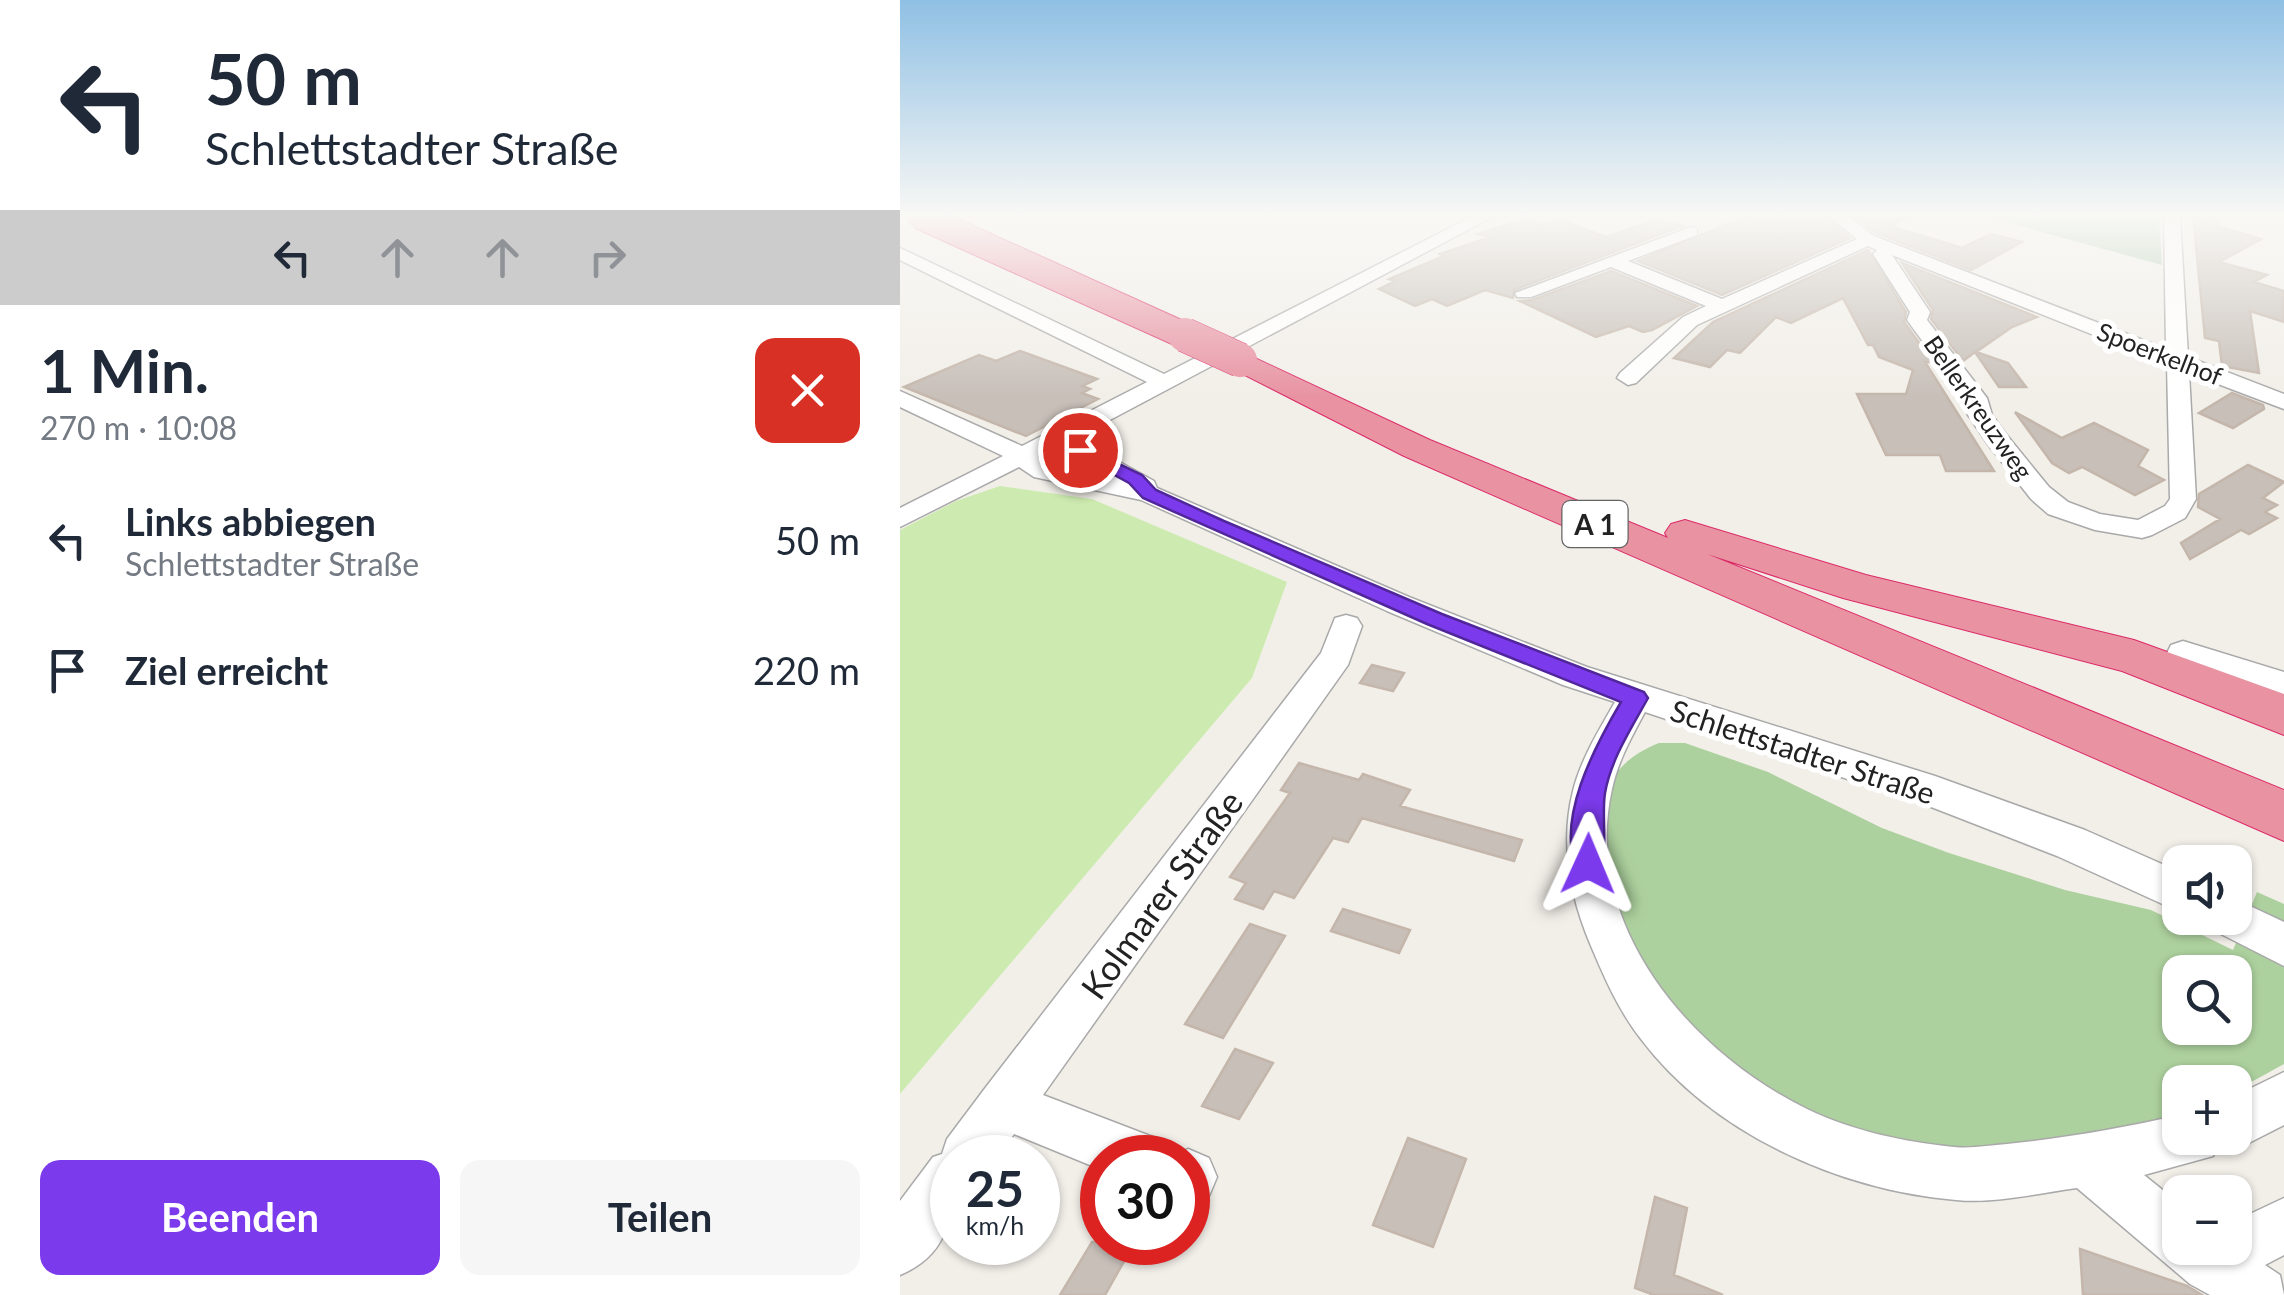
<!DOCTYPE html>
<html lang="de">
<meta charset="utf-8">
<style>
body{margin:0;font-family:Lato,sans-serif;background:#f6f6f7;color:#1f2937;height:100vh;display:flex;flex-direction:column;font-size:38px;white-space:nowrap}
*{box-sizing:border-box;margin:0}
p{font-size:32px;color:#747a83}
.icon{flex:none;width:55px;height:55px;fill:none;stroke:currentColor;stroke-width:2;stroke-linecap:round;stroke-linejoin:round}
.map{position:relative;flex:1;overflow:hidden}
.panel{display:flex;flex-direction:column;background:#fff;width:900px}
.panel>*{flex:none}
.hud{background:#fff;color:#1f2937;overflow:hidden}
.controls{position:absolute;left:1262px;top:845px;display:grid;gap:20px}
.controls a{display:grid;place-items:center;width:90px;height:90px;border-radius:20px;background:#fff;box-shadow:0 2px 8px #0004;font-size:50px}
.speed{position:absolute;left:30px;top:1135px;display:flex;gap:20px;font-size:50px;font-weight:700;text-align:center}
.speed>*{display:grid;place-content:center;width:130px;height:130px;border-radius:50%;background:#fff;box-shadow:0 2px 8px #0004;line-height:1}
.speed small{font-size:25px;font-weight:400}
.speed .limit{border:15px solid #d22;background:#fff;color:#111}
.pin{position:absolute;display:grid;place-items:center;width:85px;height:85px;color:#fff;margin:-42px;border:5px solid #fff;border-radius:50%;box-shadow:0 2px 10px #0007}
.me{position:absolute;width:110px;margin:-55px;rotate:1deg;stroke-linejoin:round;filter:drop-shadow(0 0 8px #0008)}
.turn{display:flex;align-items:center;gap:35px;height:210px;padding:0 40px;font-size:45px}
.turn .icon{width:130px;height:130px;stroke-width:2.5}
.turn b{display:block;font-size:70px;line-height:85px}
.lanes{display:flex;align-items:center;height:95px;padding:0 40px;background:#0003;justify-content:center;gap:50px;direction:ltr}
.lanes .off{opacity:.35}
.round{display:grid;place-items:center;flex:none;width:105px;height:105px;border-radius:20px;background:#f6f6f7}
.overview{display:flex;align-items:center;justify-content:space-between;height:170px;padding:0 40px}
h1{font-size:60px;font-weight:700;line-height:75px}
.button{display:flex;gap:20px;margin-top:auto;padding:20px 40px}
.button a{flex:1;height:115px;border-radius:20px;background:#7c3aed;color:#fff;font-size:40px;font-weight:700;line-height:115px;text-align:center}
.button a+a{background:#f6f6f7;color:#1f2937}
ul{padding:0;list-style:none}
li{display:flex;align-items:center;gap:30px;height:130px;padding:0 40px}
li div{flex:1}
li b{display:block;font-size:38px}
li em{font-style:normal}
main{display:flex;flex:1;min-height:0}
.map>svg:first-child{display:block}
.grass{fill:#cdebb0}
.forest{fill:#add19e;fill-rule:evenodd}
.cemetery{fill:#aacbaf}
.building{fill:#c7bfb8;stroke:#c4b6ab;stroke-width:2.5}
.lines{fill:none;stroke-linecap:round;stroke-linejoin:round}
.minor-casing{stroke:#a9a9a9;stroke-width:3}
.highway-casing{stroke:#dc2a67;stroke-width:2}
.minor{fill:#fff;fill-rule:evenodd}
.highway{fill:#e892a2;fill-rule:evenodd}
.highway-bridge-far1-casing{stroke:#dc2a67;stroke-width:28;stroke-linecap:butt}
.highway-bridge-casing{stroke:#dc2a67;stroke-width:35;stroke-linecap:butt}
.highway-bridge-far1{stroke:#e892a2;stroke-width:26}
.highway-bridge{stroke:#e892a2;stroke-width:34}
.route{fill:#7c3aed;stroke:#51269a;stroke-width:2.5}
.labels{text-anchor:middle;dominant-baseline:central;stroke-width:10;stroke-linejoin:round;paint-order:stroke}
.far-street-label{font-size:25px;fill:#222;stroke:#fff}
.shield{fill:#fff;stroke:#646464;stroke-width:2.5}
.shield-label{font-size:28px;font-weight:bold;fill:#222}
.street-label{font-size:30px;fill:#222;stroke:#fff}
.near-street-label{font-size:35px;fill:#222;stroke:#fff}
</style>
<main>
<section class="panel">
<div class="hud">
<div class="turn"><svg class="icon" aria-label="left" viewBox="0 0 24 24"><path d="M17 20v-9H6M10 6l-5 5 5 5"/></svg><div><b>50 m</b>Schlettstadter Straße</div></div>
<div class="lanes"><svg class="icon" aria-label="left" viewBox="0 0 24 24"><path d="M17 20v-9H6M10 6l-5 5 5 5"/></svg><svg class="icon off" aria-label="ahead" viewBox="0 0 24 24"><path d="M12 20V5M6 11l6-6 6 6"/></svg><svg class="icon off" aria-label="ahead" viewBox="0 0 24 24"><path d="M12 20V5M6 11l6-6 6 6"/></svg><svg class="icon off" aria-label="right" viewBox="0 0 24 24"><path d="M7 20v-9h11M14 6l5 5-5 5"/></svg></div>
</div>
<div class="overview"><div><h1>1 Min.</h1><p>270 m · 10:08</p></div><a class="round" style="background:#d93025;color:#fff"><svg class="icon" aria-label="close" viewBox="0 0 24 24"><path d="M6 6l12 12M18 6L6 18"/></svg></a></div>
<ul>
<li><svg class="icon" aria-label="left" viewBox="0 0 24 24"><path d="M17 20v-9H6M10 6l-5 5 5 5"/></svg><div><b>Links abbiegen</b><p>Schlettstadter Straße</p></div><em>50 m</em></li>
<li><svg class="icon" aria-label="arrive" viewBox="0 0 24 24"><path d="M6 21V4h12l-3 4 3 4H6"/></svg><div><b>Ziel erreicht</b></div><em>220 m</em></li>
</ul>
<div class="button"><a>Beenden</a><a>Teilen</a></div>
</section>
<div class="map">
<svg width="1384" height="1295" viewBox="0 0 1384 1295">
<rect width="100%" height="100%" fill="#f2efe9"/>
<path class="grass" d="M100 486 192 499 387 582 352 678 0 1094V530L56 501Z"/>
<path class="forest" d="M759 743H785L868 772 982 828 1049 853 1165 890 1251 910 1333 950 1357 892 1384 904V1064L1335 1091V1082H1280V1115C1259 1121 1237 1131 1215 1134 1152 1145 1041 1158 981 1140 867 1107 747 1026 713 905 708 887 709 864 707 845 702 792 708 764 759 743ZM1280 972H1335V1028H1280Z"/>
<path class="cemetery" d="M1083 216H1259L1262 265Z"/>
<path class="building" d="M847 216H926L950 238 822 295 738 261Z
M954 216H1010L990 226 1062 248 1091 234 1122 242 1071 270 976 233Z
M1293 216H1314L1318 226 1361 239 1319 262 1367 275 1354 282 1384 291V322L1350 311 1359 373 1322 366 1319 341 1305 338Z
M625 219 642 225 661 220 706 237 756 220 782 226 614 290 613 298 585 290 547 306 532 299 515 306 479 289 495 281 489 279 544 256 540 254 591 237 578 234Z
M968 250 1006 312 1004 322 1033 362H1025L1094 471H1046L1040 455H986L957 394H1006L1013 370 979 357 973 345H968L943 298 891 323 876 317 840 353 827 350 810 367 774 358 813 322Z
M1002 263 1137 317 1112 327 1076 352 1108 363 1126 387H1099L1075 352 1063 361 1031 319 1033 310Z
M711 271 797 306 752 330 743 332 729 326 696 337 620 301 632 300Z
M120 351 197 379 182 386 190 389 182 393 198 399 126 436 4 387 79 355 96 361Z
M1332 393 1363 405 1364 409 1333 428 1299 413Z
M1115 412 1162 438 1194 423 1248 450 1238 466 1264 480 1235 495 1182 467 1169 473 1152 463Z
M1348 465 1384 482 1363 498 1377 505 1365 512 1377 518 1349 534 1341 530 1290 559 1281 543 1320 519 1298 507 1299 494Z
M472 665 504 673 493 691 460 683Z
M399 763 459 780 463 774 510 790 500 806 622 840 614 861 462 818 448 842 433 838 394 898 374 891 363 909 335 899 346 883 330 877 390 793 381 790Z
M443 909 510 930 499 953 431 931Z
M350 924 385 936 323 1038 285 1024Z
M335 1049 373 1063 339 1119 302 1106Z
M508 1138 566 1159 533 1247 473 1225Z
M755 1197 787 1208 774 1275 823 1295H754L735 1288Z
M192 1242H235L205 1295H160Z
M1180 1249 1287 1286 1302 1295H1183Z"/>
<g class="lines">
<g class="minor-casing">
<path id="minor" d="M573 216H594L176 438 254 481 257 488 509 597 687 667 1035 776 1185 830 1280 872V912L1157 856 1026 805 745 712C732 736 718 761 712 789 681 926 792 1053 907 1109 952 1131 1005 1142 1054 1147 1072 1149 1090 1145 1107 1144 1165 1138 1223 1128 1280 1115V1138H1335V1096L1384 1072V1125L1335 1150 1319 1143 1313 1156 1244 1175 1280 1204V1248H1335V1221L1384 1198V1255L1365 1265 1380 1275 1384 1295H1310L1290 1284 1177 1188C1139 1193 1095 1204 1056 1200 939 1190 813 1134 741 1039 719 1011 705 979 691 946 670 897 660 843 673 791 681 759 699 730 715 702L663 685 487 611 241 500 134 477 119 467 0 527V508L103 456 0 407V391L122 446 247 382 0 260V248L264 374ZM157 448 210 478 151 466 138 457Z
M930 216H948L974 236 1266 349 1264 216H1280L1288 357 1384 394V409L1289 373 1296 499 1285 518 1252 535 1242 538 1195 530 1148 514 1131 499 1087 443 1068 415 1065 399 1007 320 1010 312 973 254 977 250 968 246 797 325 736 383 728 385 717 378 720 373 783 317 806 306 711 267 631 297H617L615 293 791 227 797 229V235L728 261 822 299 957 239ZM992 255 1267 364 1270 499 1265 506 1238 520 1200 514 1168 502 1149 487 1105 433 1092 415 1087 398 1027 320 1030 312Z
M446 615 457 618 462 626 448 665 143 1095 258 1139 265 1158H202V1170L114 1134 98 1158H52C52 1208 55 1252 0 1275V1201L33 1157 42 1154 47 1139 86 1087 421 653 435 618Z
M1283 641 1384 672V698L1271 661 1267 653 1271 645Z
M1335 899 1384 922V966L1317 932 1311 918H1335Z
M288 1149 309 1158 317 1177 309 1196 290 1204 288 1158H269Z"/>
</g>
<g class="highway-casing">
<path id="highway" d="M340 351 530 440 768 538 765 533 771 524 785 520 966 575 1234 640 1384 694V735L1222 671 943 598 807 554 1384 790V841L504 456 329 367 324 360 329 353Z"/>
</g>
<use href="#minor" class="minor"/>
<use href="#highway" class="highway"/>
<g class="highway-bridge-far1-casing">
<path id="highway-bridge-far1" d="M20 216 290 338"/>
</g>
<g class="highway-bridge-casing">
<path id="highway-bridge" d="M285 335 340 360"/>
</g>
<use href="#highway-bridge-far1" class="highway-bridge-far1"/>
<use href="#highway-bridge" class="highway-bridge"/>
</g>
<linearGradient id="sky" x2="0" y2="1"><stop stop-color="#8fc0e4"/><stop offset="0.54" stop-color="#f9f8f5"/><stop offset="1" stop-color="#f9f8f5" stop-opacity="0"/></linearGradient>
<rect width="1384" height="398" fill="url(#sky)"/>
<path class="route" d="M180 445 242 475 256 490 324 521 542 614 744 692 748 698C731 729 711 759 705 793 701 818 709 851 699 873L688 877 678 873C654 821 695 746 721 702L527 624 243 498 229 483 174 453V446Z"/>
<g class="labels">
<g class="far-street-label">
<text transform="translate(1260 353) rotate(21)">Spoerkelhof</text>
<text transform="translate(1079 407) rotate(55)">Bellerkreuzweg</text>
</g>
<rect class="shield" x="662.5" y="501" width="65" height="46" rx="8"/>
<g class="shield-label">
<text x="695" y="524">A 1</text>
</g>
<g class="street-label">
<text transform="translate(903 751) rotate(18)">Schlettstadter Straße</text>
</g>
<g class="near-street-label">
<text transform="translate(261 894) rotate(-54)">Kolmarer Straße</text>
</g>
</g>
</svg>
<div class="controls">
<a><svg class="icon" aria-label="sound" viewBox="0 0 24 24"><path d="M4 9h4l5-4v14l-5-4H4zM17 9q2 3 0 6"/></svg></a>
<a><svg class="icon" aria-label="search" viewBox="0 0 24 24"><circle cx="10" cy="10" r="6"/><path d="M15 15l6 6"/></svg></a>
<a>+</a>
<a>−</a>
</div>
<div class="speed"><div>25<small>km/h</small></div><div class="limit">30</div></div>
<div class="pin" style="left:180px;top:450px;background:#d93025"><svg class="icon" aria-label="arrive" viewBox="0 0 24 24"><path d="M6 21V4h12l-3 4 3 4H6"/></svg></div>
<svg class="me" style="left:688px;top:864px" viewBox="-20 -20 40 40"><path d="M0-17L14 15 0 8-14 15z" fill="#7c3aed" stroke="#fff" stroke-width="4"/></svg>
</div>
</main>
